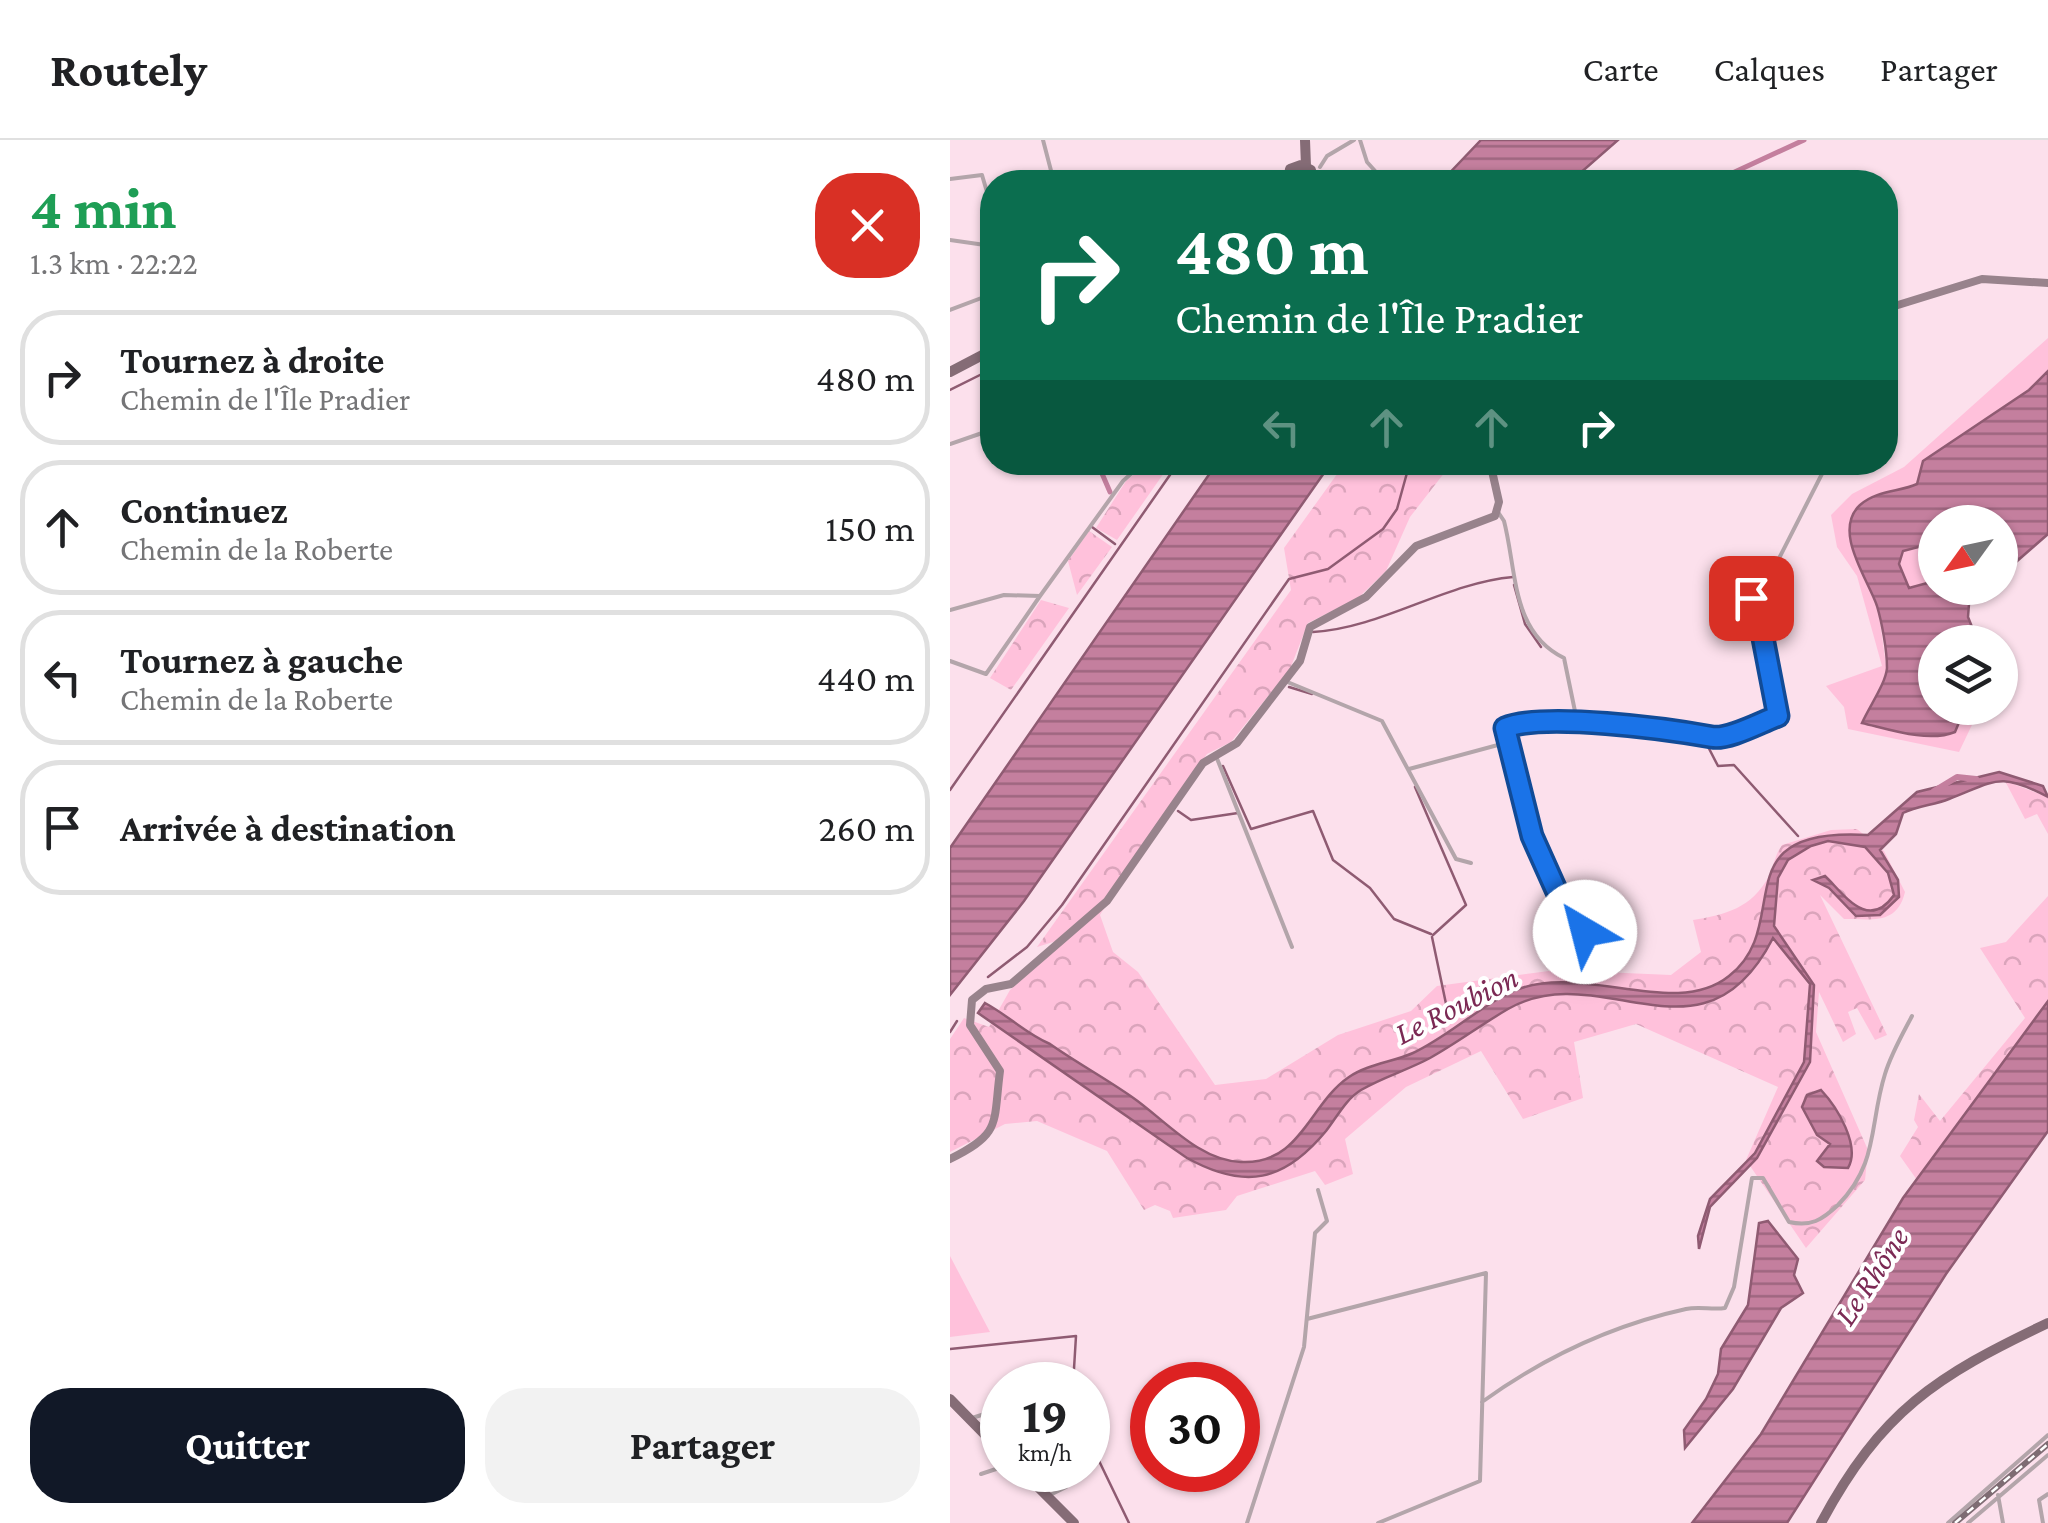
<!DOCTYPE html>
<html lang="fr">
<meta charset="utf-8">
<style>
body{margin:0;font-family:"Crimson Pro",serif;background:#f2f2f2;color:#202124;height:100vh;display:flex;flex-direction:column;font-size:38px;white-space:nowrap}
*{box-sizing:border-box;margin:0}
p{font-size:32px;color:#757577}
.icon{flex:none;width:55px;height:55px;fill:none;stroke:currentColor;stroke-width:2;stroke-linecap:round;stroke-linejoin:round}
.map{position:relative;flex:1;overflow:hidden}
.sheet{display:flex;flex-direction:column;background:#fff;width:950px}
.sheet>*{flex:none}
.top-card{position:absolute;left:30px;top:30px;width:918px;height:305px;border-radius:40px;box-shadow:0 2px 8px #0004;background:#0b6e4f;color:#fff;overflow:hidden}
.needle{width:65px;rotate:237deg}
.buttons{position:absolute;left:968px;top:365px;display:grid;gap:20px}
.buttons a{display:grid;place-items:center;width:100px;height:100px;border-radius:50%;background:#fff;box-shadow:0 2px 8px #0004;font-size:50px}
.speed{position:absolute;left:30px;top:1222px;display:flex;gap:20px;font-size:50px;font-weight:700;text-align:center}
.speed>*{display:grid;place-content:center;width:130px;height:130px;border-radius:50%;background:#fff;box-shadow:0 2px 8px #0004;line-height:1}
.speed small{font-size:25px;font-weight:400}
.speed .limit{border:15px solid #d22;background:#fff;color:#111}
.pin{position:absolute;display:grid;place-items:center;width:85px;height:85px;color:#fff;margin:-42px;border-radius:20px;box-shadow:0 5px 15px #0006}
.me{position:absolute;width:110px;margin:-55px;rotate:323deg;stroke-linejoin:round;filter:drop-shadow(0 0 8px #0008)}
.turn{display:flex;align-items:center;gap:35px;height:210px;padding:0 30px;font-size:45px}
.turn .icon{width:130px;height:130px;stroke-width:2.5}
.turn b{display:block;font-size:70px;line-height:85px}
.lanes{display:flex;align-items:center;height:95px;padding:0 30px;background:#0003;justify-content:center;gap:50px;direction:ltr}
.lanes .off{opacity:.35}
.round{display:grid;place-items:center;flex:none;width:105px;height:105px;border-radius:40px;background:#f2f2f2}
.summary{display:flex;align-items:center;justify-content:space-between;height:170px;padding:0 30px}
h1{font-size:60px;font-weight:700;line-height:75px;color:#1e9e55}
.action{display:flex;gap:20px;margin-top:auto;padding:20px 30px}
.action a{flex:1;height:115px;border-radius:40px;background:#111827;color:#fff;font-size:40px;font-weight:700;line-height:115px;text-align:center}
.action a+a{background:#f2f2f2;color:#202124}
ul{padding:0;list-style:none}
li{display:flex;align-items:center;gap:30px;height:135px;margin:0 20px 15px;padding:0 10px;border:5px solid #e0e0e0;border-radius:40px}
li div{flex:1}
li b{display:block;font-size:38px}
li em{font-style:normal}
header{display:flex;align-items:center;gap:60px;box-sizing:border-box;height:140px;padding:0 50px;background:#fff;border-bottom:2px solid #e0e0e0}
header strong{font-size:48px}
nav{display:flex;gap:55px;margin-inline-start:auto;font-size:35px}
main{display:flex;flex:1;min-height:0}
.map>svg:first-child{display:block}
.green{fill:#ffc1db}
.forest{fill:url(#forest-crowns)}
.water{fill:url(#water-rules);stroke:#8f5b72;stroke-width:2.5}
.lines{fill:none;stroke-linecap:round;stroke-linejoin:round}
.stream{stroke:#8f5b72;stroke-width:2.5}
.canal{stroke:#c47f9e;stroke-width:5}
.river{stroke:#c47f9e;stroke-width:6}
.street{stroke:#b3a5aa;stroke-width:4}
.secondary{stroke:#98838c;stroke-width:8}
.primary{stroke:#856c76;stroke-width:10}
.rail-casing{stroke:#7e6c73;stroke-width:6}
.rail{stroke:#fff;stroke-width:2.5;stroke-dasharray:8;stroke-linecap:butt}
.route-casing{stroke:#114b97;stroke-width:25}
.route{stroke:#1a73e8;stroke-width:18}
.labels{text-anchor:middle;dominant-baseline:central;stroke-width:8;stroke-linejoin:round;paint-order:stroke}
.water-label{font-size:32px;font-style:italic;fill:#7b2954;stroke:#fff}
</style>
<header>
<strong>Routely</strong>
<nav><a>Carte</a><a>Calques</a><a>Partager</a></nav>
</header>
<main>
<section class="sheet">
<div class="summary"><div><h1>4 min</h1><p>1.3 km · 22:22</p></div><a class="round" style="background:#d93025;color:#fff"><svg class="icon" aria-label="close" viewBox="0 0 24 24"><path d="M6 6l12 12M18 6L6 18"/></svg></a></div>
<ul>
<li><svg class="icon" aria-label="right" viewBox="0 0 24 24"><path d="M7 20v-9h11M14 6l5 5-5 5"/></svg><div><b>Tournez à droite</b><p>Chemin de l'Île Pradier</p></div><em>480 m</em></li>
<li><svg class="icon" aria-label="ahead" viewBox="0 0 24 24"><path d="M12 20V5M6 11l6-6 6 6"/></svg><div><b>Continuez</b><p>Chemin de la Roberte</p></div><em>150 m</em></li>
<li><svg class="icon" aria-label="left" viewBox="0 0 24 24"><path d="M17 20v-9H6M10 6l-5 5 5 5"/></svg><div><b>Tournez à gauche</b><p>Chemin de la Roberte</p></div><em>440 m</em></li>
<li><svg class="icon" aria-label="arrive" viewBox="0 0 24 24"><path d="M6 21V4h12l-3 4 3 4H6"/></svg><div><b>Arrivée à destination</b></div><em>260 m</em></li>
</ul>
<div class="action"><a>Quitter</a><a>Partager</a></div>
</section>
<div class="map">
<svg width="1098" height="1383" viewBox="0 0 1098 1383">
<defs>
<pattern id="forest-crowns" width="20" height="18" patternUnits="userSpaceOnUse" patternTransform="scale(2.5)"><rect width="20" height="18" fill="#ffc1db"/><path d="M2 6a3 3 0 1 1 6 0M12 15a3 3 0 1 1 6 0" fill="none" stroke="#daa4bb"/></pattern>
<pattern id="water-rules" width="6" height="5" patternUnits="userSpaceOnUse" patternTransform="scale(2.5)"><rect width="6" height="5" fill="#c47f9e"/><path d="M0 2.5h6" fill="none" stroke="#9e667f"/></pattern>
</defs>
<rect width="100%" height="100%" fill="#fce0ec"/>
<path class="green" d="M1098 198V231L1079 250 973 321 967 344 955 350 903 412 928 467 937 532 912 583 996 596 1005 592 1015 568H1030L1009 612 898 589 894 567 876 546 932 526 907 436 887 407 881 375 902 354 954 327Z
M976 405 985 415 981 442 958 448 949 424 953 411Z
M0 1116 40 1192 0 1197Z"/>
<path class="forest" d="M199 322 221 323 167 400 146 388 176 341Z
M395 323H502L460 377 436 431 408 458 358 483 340 529 281 602 257 614 192 705 150 775 163 812 188 832 265 945 316 939 388 895 461 871 487 846 606 830 721 835 751 812 743 780C775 775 802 768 819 736 824 725 825 715 832 705L881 690 907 689 934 711 955 752C947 785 923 779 894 779L870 755 937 895 925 900 907 868 898 872 906 894 893 902 869 852 866 892 918 1010 915 1040 856 1108 796 1020 828 947 686 884 624 902 633 958 573 979 531 911 456 947 395 999 403 1034 375 1045 365 1031 287 1056 276 1070 223 1078 220 1071 205 1065 194 1070 157 1011 87 981 55 984 0 1012V899L14 878 39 887 60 850 119 797 87 807 341 450 334 408Z
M139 391 162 407 127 455 118 421Z
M91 460 119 468 61 550 40 538Z
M1055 641 1098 657V694L1087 674 1075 679Z
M1098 756V861L967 1040 950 1016 968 987 964 980 969 954 990 981 1075 878 1030 808 1056 802Z"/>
<path class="water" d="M531 0H668L620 42H491Z
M1098 231V394L1050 436V382H985V415L976 405 953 411 949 424 959 448 981 442 985 431V448H1038L1019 464 1018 477 1028 502H985V568H1015L1005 592C978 603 938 589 912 583 919 567 936 543 937 528 937 510 932 483 927 466 918 439 882 391 910 365 927 350 950 352 967 344L973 321 1079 250Z
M267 323H381L74 761 0 855V708Z
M1049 632 1093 646 1098 657C1049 631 1046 641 999 659 984 665 967 666 953 673L946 694 930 710 948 740 949 757 930 775 906 776 879 748 863 740 875 736C894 754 918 792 944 755L938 733 915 707 878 701 861 706 838 720 828 738 824 786 864 845 860 922 807 1018 760 1067 749 1109 748 1096 760 1059 805 1013 854 922 860 844 823 798C753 935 652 815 558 869 532 884 507 903 480 918 458 930 433 937 411 950 396 959 387 977 376 991 334 1042 295 1050 237 1018L28 873 35 863C59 876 75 893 100 904 127 923 155 938 182 957 214 979 249 1021 291 1022 351 1025 359 964 399 937 418 924 443 922 463 913 497 897 525 870 559 853 628 819 723 881 779 836 846 784 769 686 918 695L967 652Z
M1098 861V991L996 1134 837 1383H742L811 1294 953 1058Z
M871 950C887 967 911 1006 898 1028L874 1027 867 1021 880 1004 867 995 852 967 857 955Z
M818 1081 848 1119 844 1135 853 1153 831 1168 783 1249 735 1308 734 1290 756 1259 768 1234 771 1209 798 1165 809 1083Z"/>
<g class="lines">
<path class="stream" d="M0 250 42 229
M142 387 165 404
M564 445 575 484 591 507
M363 492C432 488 495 443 563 437
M339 547 362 554
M629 584 658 585
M686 588 704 590
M707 590 730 591
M752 595 768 626 784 625 848 696
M273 626 301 689 363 671 383 720 420 748 444 779 481 794
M465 647 516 765 483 795
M0 650 229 322
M228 671 241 680 288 673
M482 797 499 878
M38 837 77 807 112 765 339 439 378 429 433 389 447 369 460 322
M0 892 7 881
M0 1209 126 1196 123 1245
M138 1298 179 1383"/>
<path class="canal" d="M763 42 854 0
M147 322 160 352"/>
<path class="river" d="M984 651 1007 637 1026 639"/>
<path class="street" d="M93 0 104 42
M410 0 417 22 426 32 425 42
M370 27 377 16 404 0
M0 39 32 35 42 69
M0 100 42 106
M0 170 42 154
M0 304 35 292
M0 470 54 455 90 456 173 341 194 322
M0 521 36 534 90 456
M335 541 432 581 506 719 521 723
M627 581 746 591 765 598 828 576 813 493 798 462 819 438 878 322
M559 604 583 696 616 772 622 780H631L635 791
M266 616 342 807
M459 629 559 602 555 591 559 585 627 581 614 518C561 492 567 431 554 381L548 372
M357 1179 536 1133 530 1341 428 1383
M532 1262C593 1218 663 1185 736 1169 749 1166 762 1170 775 1168L784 1147 802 1038H813L839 1082C861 1087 872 1080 888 1065 929 1023 919 985 935 934 941 914 952 895 962 876
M22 1278 41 1272 52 1282
M101 1330 116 1347 102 1354
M31 1334 52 1327
M1048 1355 1053 1383
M297 1383 354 1207 365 1093 377 1081 368 1050
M998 1383 1098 1295
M1018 1383 1098 1315
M1093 1383 1089 1360 1098 1354"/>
<path class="secondary" d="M935 169 1032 139 1098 143
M0 1019C52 993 43 985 50 931L20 885 22 860 36 849 61 844 157 761 253 623 287 603 350 521 360 487 416 457 466 406 545 376 549 362 540 322"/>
<path class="primary" d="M355 0 356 26
M338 42 340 29 351 25 361 30 363 42
M0 232 42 210
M0 1259 52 1312
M71 1330 124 1383
M871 1383C931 1271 986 1236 1098 1183"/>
<g class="rail-casing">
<path id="rail" d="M1005 1383 1098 1304"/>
</g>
<use href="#rail" class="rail"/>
</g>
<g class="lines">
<g class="route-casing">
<path id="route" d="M635 792 632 780H622L616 772 582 696 555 588C593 572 718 589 762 597 779 600 811 582 828 576L812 493 797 465 801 458"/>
</g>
<use href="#route" class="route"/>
</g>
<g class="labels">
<g class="water-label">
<text transform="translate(506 865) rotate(-27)">Le Roubion</text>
<text transform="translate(921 1136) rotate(-57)">Le Rhône</text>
</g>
</g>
</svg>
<div class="buttons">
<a><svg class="needle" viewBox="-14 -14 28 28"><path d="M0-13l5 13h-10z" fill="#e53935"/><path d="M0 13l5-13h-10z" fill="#757577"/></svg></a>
<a><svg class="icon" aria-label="layers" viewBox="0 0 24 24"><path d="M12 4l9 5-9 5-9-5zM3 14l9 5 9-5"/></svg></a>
</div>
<div class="speed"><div>19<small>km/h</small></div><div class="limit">30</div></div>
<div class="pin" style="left:801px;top:458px;background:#d93025"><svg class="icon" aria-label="arrive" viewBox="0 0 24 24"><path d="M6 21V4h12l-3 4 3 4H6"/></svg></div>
<svg class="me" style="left:635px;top:792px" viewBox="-20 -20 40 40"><circle r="19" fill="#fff"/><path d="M0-13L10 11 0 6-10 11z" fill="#1a73e8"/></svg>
<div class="top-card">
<div class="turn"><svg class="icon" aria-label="right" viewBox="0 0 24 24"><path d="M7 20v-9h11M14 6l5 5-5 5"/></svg><div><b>480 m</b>Chemin de l'Île Pradier</div></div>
<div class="lanes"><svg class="icon off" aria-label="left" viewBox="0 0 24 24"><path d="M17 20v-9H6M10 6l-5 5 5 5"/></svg><svg class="icon off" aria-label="ahead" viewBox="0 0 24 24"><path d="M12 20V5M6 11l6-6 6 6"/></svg><svg class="icon off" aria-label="ahead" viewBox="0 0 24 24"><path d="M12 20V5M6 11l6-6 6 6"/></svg><svg class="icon" aria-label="right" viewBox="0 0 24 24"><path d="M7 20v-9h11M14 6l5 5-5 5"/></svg></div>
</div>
</div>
</main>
